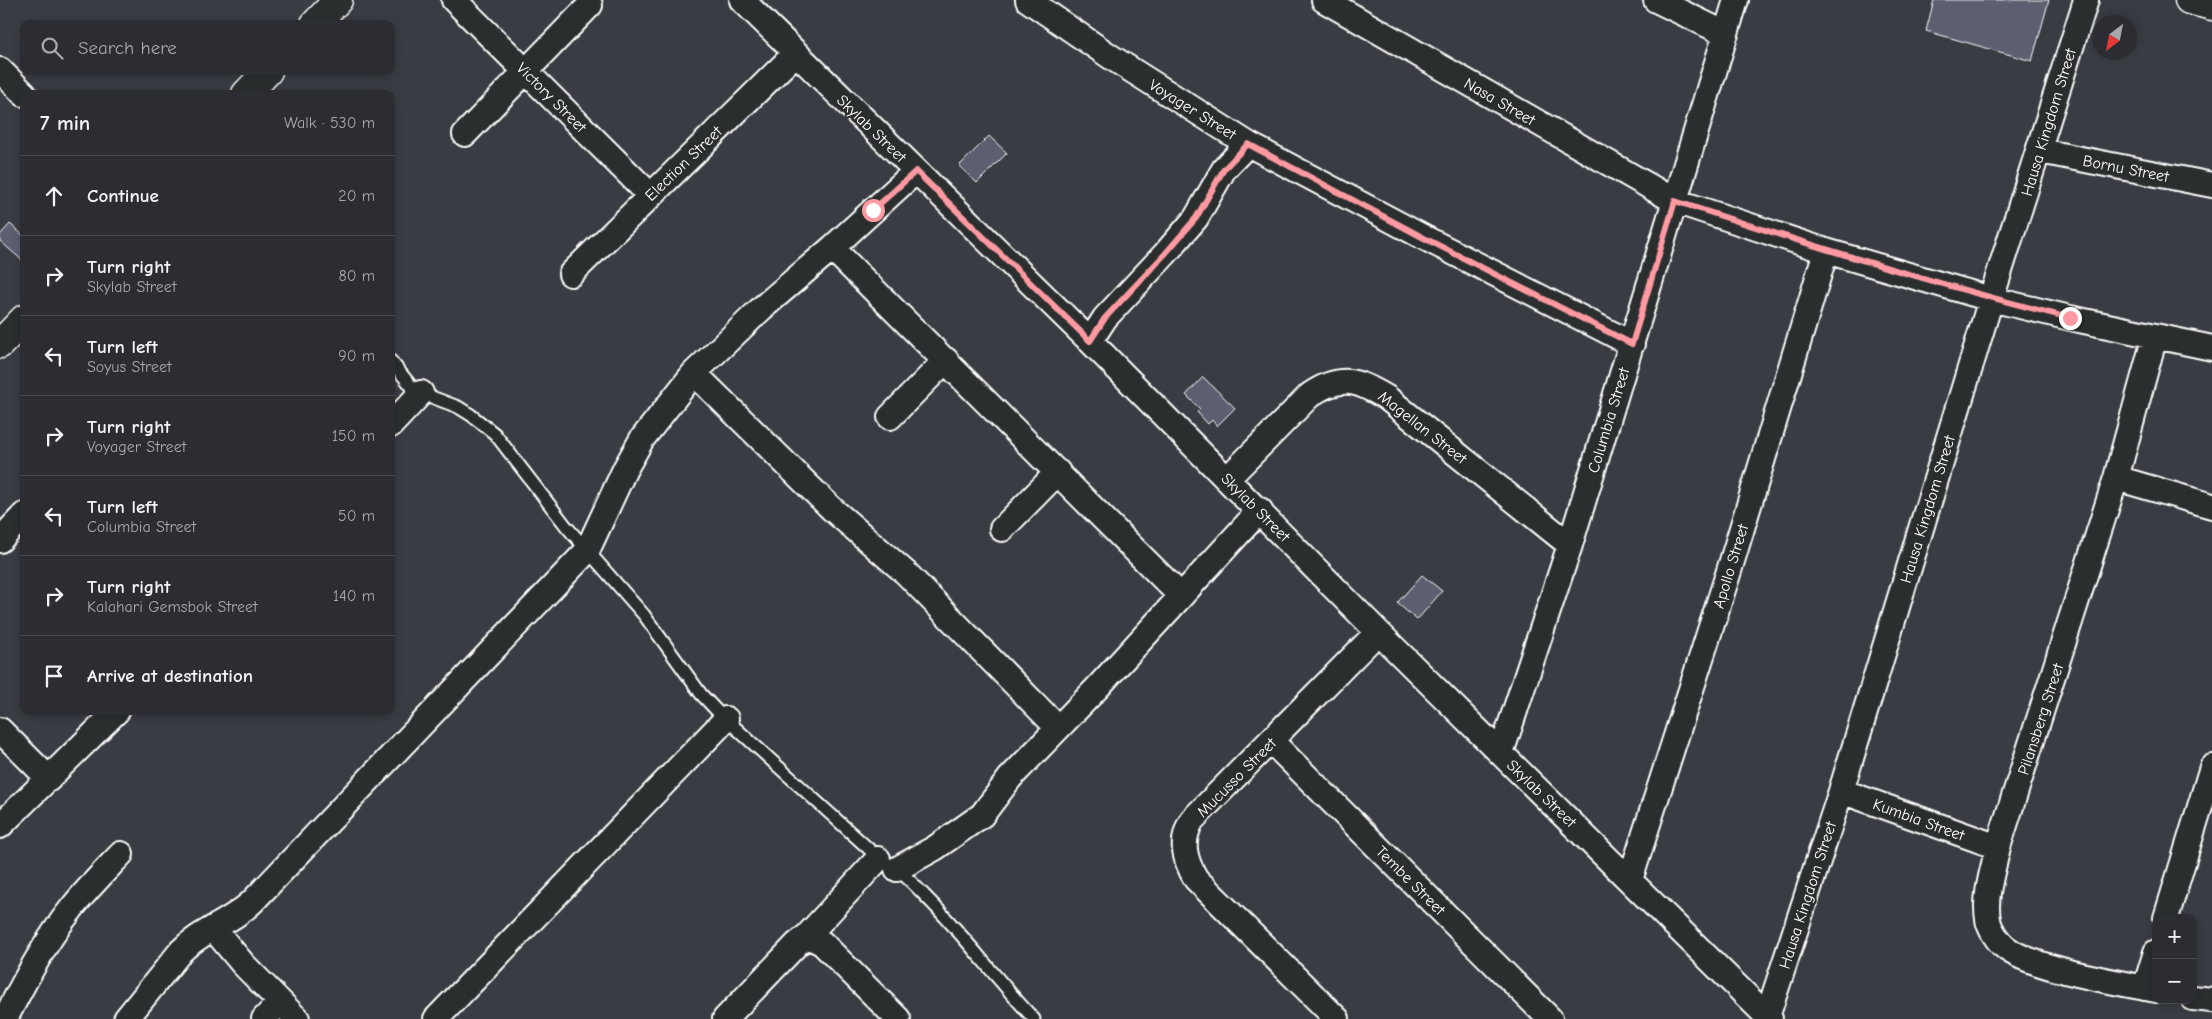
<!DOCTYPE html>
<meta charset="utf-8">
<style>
body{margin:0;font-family:"Comic Neue",sans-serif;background:#37393e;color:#f1f3f6}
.controls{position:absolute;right:15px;bottom:15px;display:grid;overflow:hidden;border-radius:10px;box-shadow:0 2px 8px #0003}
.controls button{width:45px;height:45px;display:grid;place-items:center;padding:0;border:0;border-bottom:1px solid #47494d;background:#2b2d32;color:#f1f3f6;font:25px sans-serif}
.compass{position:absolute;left:2092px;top:15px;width:45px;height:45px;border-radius:50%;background:#2b2d32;box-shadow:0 2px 8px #0003;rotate:212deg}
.stop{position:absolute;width:15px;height:15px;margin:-11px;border:4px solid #ff9aa2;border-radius:50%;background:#fff}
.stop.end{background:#ff9aa2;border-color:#fff;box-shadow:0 1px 5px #0008}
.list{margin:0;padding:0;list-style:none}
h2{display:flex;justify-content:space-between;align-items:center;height:65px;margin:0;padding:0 20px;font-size:21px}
h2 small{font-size:16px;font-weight:400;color:#a6a8ac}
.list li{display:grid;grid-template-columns:32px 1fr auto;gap:15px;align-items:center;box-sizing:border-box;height:80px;padding:0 20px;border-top:1px solid #47494d}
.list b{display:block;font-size:19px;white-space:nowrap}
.list p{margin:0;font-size:16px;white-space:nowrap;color:#a6a8ac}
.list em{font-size:16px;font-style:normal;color:#a6a8ac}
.icon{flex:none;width:28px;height:28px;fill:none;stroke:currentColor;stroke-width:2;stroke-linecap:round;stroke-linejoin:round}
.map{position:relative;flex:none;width:2212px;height:1019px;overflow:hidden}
.search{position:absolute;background:#2b2d32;box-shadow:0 2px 8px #0003;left:20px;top:20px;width:375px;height:55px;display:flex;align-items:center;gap:12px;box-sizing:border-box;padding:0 18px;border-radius:10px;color:#a6a8ac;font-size:19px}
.panel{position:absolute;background:#2b2d32;box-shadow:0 2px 8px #0003;left:20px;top:90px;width:375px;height:625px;border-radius:10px}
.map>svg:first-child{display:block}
.building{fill:#5b5e70;stroke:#fff}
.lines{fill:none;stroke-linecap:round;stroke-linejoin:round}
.service-casing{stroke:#fff;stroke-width:15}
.minor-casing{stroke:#fff;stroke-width:28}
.tertiary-casing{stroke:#fff;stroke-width:31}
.service{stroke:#2a2d2e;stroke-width:11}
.minor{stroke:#2a2d2e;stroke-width:24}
.tertiary{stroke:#2a2d2e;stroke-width:28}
.route{stroke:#ff9aa2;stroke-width:6}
.labels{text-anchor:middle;stroke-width:4;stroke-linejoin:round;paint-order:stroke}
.street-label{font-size:16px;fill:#fff;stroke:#2a2d2e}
</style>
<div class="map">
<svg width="2212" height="1019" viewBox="0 0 2212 1019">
<rect width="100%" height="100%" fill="#393c42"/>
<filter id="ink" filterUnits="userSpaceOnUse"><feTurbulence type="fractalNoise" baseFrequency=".02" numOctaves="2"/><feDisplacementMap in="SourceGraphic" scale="10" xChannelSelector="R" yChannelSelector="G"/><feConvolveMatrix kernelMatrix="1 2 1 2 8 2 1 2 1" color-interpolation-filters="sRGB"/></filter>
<g filter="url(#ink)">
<!-- building -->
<path class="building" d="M1934,0h115l-17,61 -106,-30z
M989,136l18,17 -30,30 -18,-17z
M10,224l14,12v26l-24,-21v-6z
M1203,377l32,31 -18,18 -5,-6 -4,4 -11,-12 3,-3 -14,-14z
M1422,575l20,16 -25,29 -20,-17z"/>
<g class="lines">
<defs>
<path id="service" d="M391,361l21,26 9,6 37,14 13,8 24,19 71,92 78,89 57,79 15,16 165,150
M895,868c14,10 27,25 39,37 35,37 65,77 100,114"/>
<path id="minor" d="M454,0l196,195
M742,0l348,341 288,291 392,387
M1028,0l83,57 137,87 177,94 207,106
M1324,0l351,201 151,50 165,48 79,19 142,30
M1656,0l70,34
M0,70l24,24
M465,134l125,-129
M2040,151l172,34
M832,248l349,348
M571,274l225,-221
M2155,336l-39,142 -118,369c-5,23 -14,49 -10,72 1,9 10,23 18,29 25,20 114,35 150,42
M1090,341l15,-23 60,-64 31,-36 28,-49 24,-25
M694,373l138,136 75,65 151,154
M890,417l56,-57
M391,425l30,-32
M2116,478l96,28
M1227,479l83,-84c30,-21 48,-15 77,3l183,147
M1002,529l56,-57
M0,540l24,-25
M0,730l49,49
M1271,741l279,278
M1501,753l69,-208 166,-545
M1841,791l157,56
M0,826l117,-115
M897,869l38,-21 47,-33 28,-37 87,-90 163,-178
M1630,880l99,-309 97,-320
M2166,918l46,-151
M213,928l30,36 54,55
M807,936l15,7 76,76
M2145,988l11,-36
M2193,998l19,2
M1767,1017l74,-226 150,-492 95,-299
M5,1019c20,-39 40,-77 67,-111 15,-19 32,-36 49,-54
M126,1019l55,-68c21,-21 51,-29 72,-50l334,-350 38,-82 17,-30 52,-66 68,-65 70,-60 84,-77
M264,1019l16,-17
M436,1019l290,-300
M725,1019l72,-75 10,-8 71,-77
M1337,1019l-141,-140c-12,-20 -16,-38 -4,-59l186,-188"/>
<path id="tertiary" d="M2189,0l23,6
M315,24l23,-24
M246,94l22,-23
M0,344l24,-25"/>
</defs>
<!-- service casing -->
<use href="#service" class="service-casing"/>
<!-- minor casing -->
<use href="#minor" class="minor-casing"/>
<!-- tertiary casing -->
<use href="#tertiary" class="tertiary-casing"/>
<!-- service -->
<use href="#service" class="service"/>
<!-- minor -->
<use href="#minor" class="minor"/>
<!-- tertiary -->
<use href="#tertiary" class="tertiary"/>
</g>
</g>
<g class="lines" filter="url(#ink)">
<!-- route -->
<path class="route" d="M873,210l43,-39 174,170 15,-23 60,-64 31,-36 28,-49 24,-25 176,94 208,106 43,-143c131,43 262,84 395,117"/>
</g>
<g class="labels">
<!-- street labels -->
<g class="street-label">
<text transform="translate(552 97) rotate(45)" y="6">Victory Street</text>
<text transform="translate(1500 101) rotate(30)" y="6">Nasa Street</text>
<text transform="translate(1193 109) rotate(32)" y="6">Voyager Street</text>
<text transform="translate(2048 122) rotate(-73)" y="6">Hausa Kingdom Street</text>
<text transform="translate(872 128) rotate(44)" y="6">Skylab Street</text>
<text transform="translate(683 163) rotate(-44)" y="6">Election Street</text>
<text transform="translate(2126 168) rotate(11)" y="6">Bornu Street</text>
<text transform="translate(1608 420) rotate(-73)" y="6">Columbia Street</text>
<text transform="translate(1423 427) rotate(38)" y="6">Magellan Street</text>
<text transform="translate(1256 507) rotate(45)" y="6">Skylab Street</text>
<text transform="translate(1927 509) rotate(-73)" y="6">Hausa Kingdom Street</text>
<text transform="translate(1730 566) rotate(-73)" y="6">Apollo Street</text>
<text transform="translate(2040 719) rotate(-72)" y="6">Pilansberg Street</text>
<text transform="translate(1236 777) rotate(-45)" y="6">Mucusso Street</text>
<text transform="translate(1542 793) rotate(44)" y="6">Skylab Street</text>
<text transform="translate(1919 819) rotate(20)" y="6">Kumbia Street</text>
<text transform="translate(1411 880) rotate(45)" y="6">Tembe Street</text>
<text transform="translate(1807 895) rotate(-72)" y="6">Hausa Kingdom Street</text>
</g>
</g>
</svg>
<div class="controls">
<button>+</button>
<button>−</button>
</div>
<svg class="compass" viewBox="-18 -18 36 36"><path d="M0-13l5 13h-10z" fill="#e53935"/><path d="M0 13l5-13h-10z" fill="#a6a8ac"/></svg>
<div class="stop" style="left:873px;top:210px"></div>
<div class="stop end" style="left:2070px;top:318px"></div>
<div class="search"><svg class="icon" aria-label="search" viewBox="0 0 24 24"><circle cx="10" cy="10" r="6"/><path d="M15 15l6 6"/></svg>Search here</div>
<section class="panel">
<h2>7 min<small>Walk · 530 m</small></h2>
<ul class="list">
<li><svg class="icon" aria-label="ahead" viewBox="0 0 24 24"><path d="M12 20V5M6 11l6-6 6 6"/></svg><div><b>Continue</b></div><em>20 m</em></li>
<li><svg class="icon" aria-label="right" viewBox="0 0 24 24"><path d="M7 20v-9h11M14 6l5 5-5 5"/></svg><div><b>Turn right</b><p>Skylab Street</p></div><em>80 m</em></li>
<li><svg class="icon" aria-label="left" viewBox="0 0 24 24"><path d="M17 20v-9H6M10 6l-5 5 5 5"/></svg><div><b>Turn left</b><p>Soyus Street</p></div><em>90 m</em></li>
<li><svg class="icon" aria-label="right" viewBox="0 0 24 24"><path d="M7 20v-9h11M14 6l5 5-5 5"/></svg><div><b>Turn right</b><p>Voyager Street</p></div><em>150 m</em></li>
<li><svg class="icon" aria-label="left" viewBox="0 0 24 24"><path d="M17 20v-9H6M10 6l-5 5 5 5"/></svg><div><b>Turn left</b><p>Columbia Street</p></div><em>50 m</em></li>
<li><svg class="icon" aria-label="right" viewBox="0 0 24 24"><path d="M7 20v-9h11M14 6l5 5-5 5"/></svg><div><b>Turn right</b><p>Kalahari Gemsbok Street</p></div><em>140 m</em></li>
<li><svg class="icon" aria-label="arrive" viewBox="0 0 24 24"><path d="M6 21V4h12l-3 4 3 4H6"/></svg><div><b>Arrive at destination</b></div></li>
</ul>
</section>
</div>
